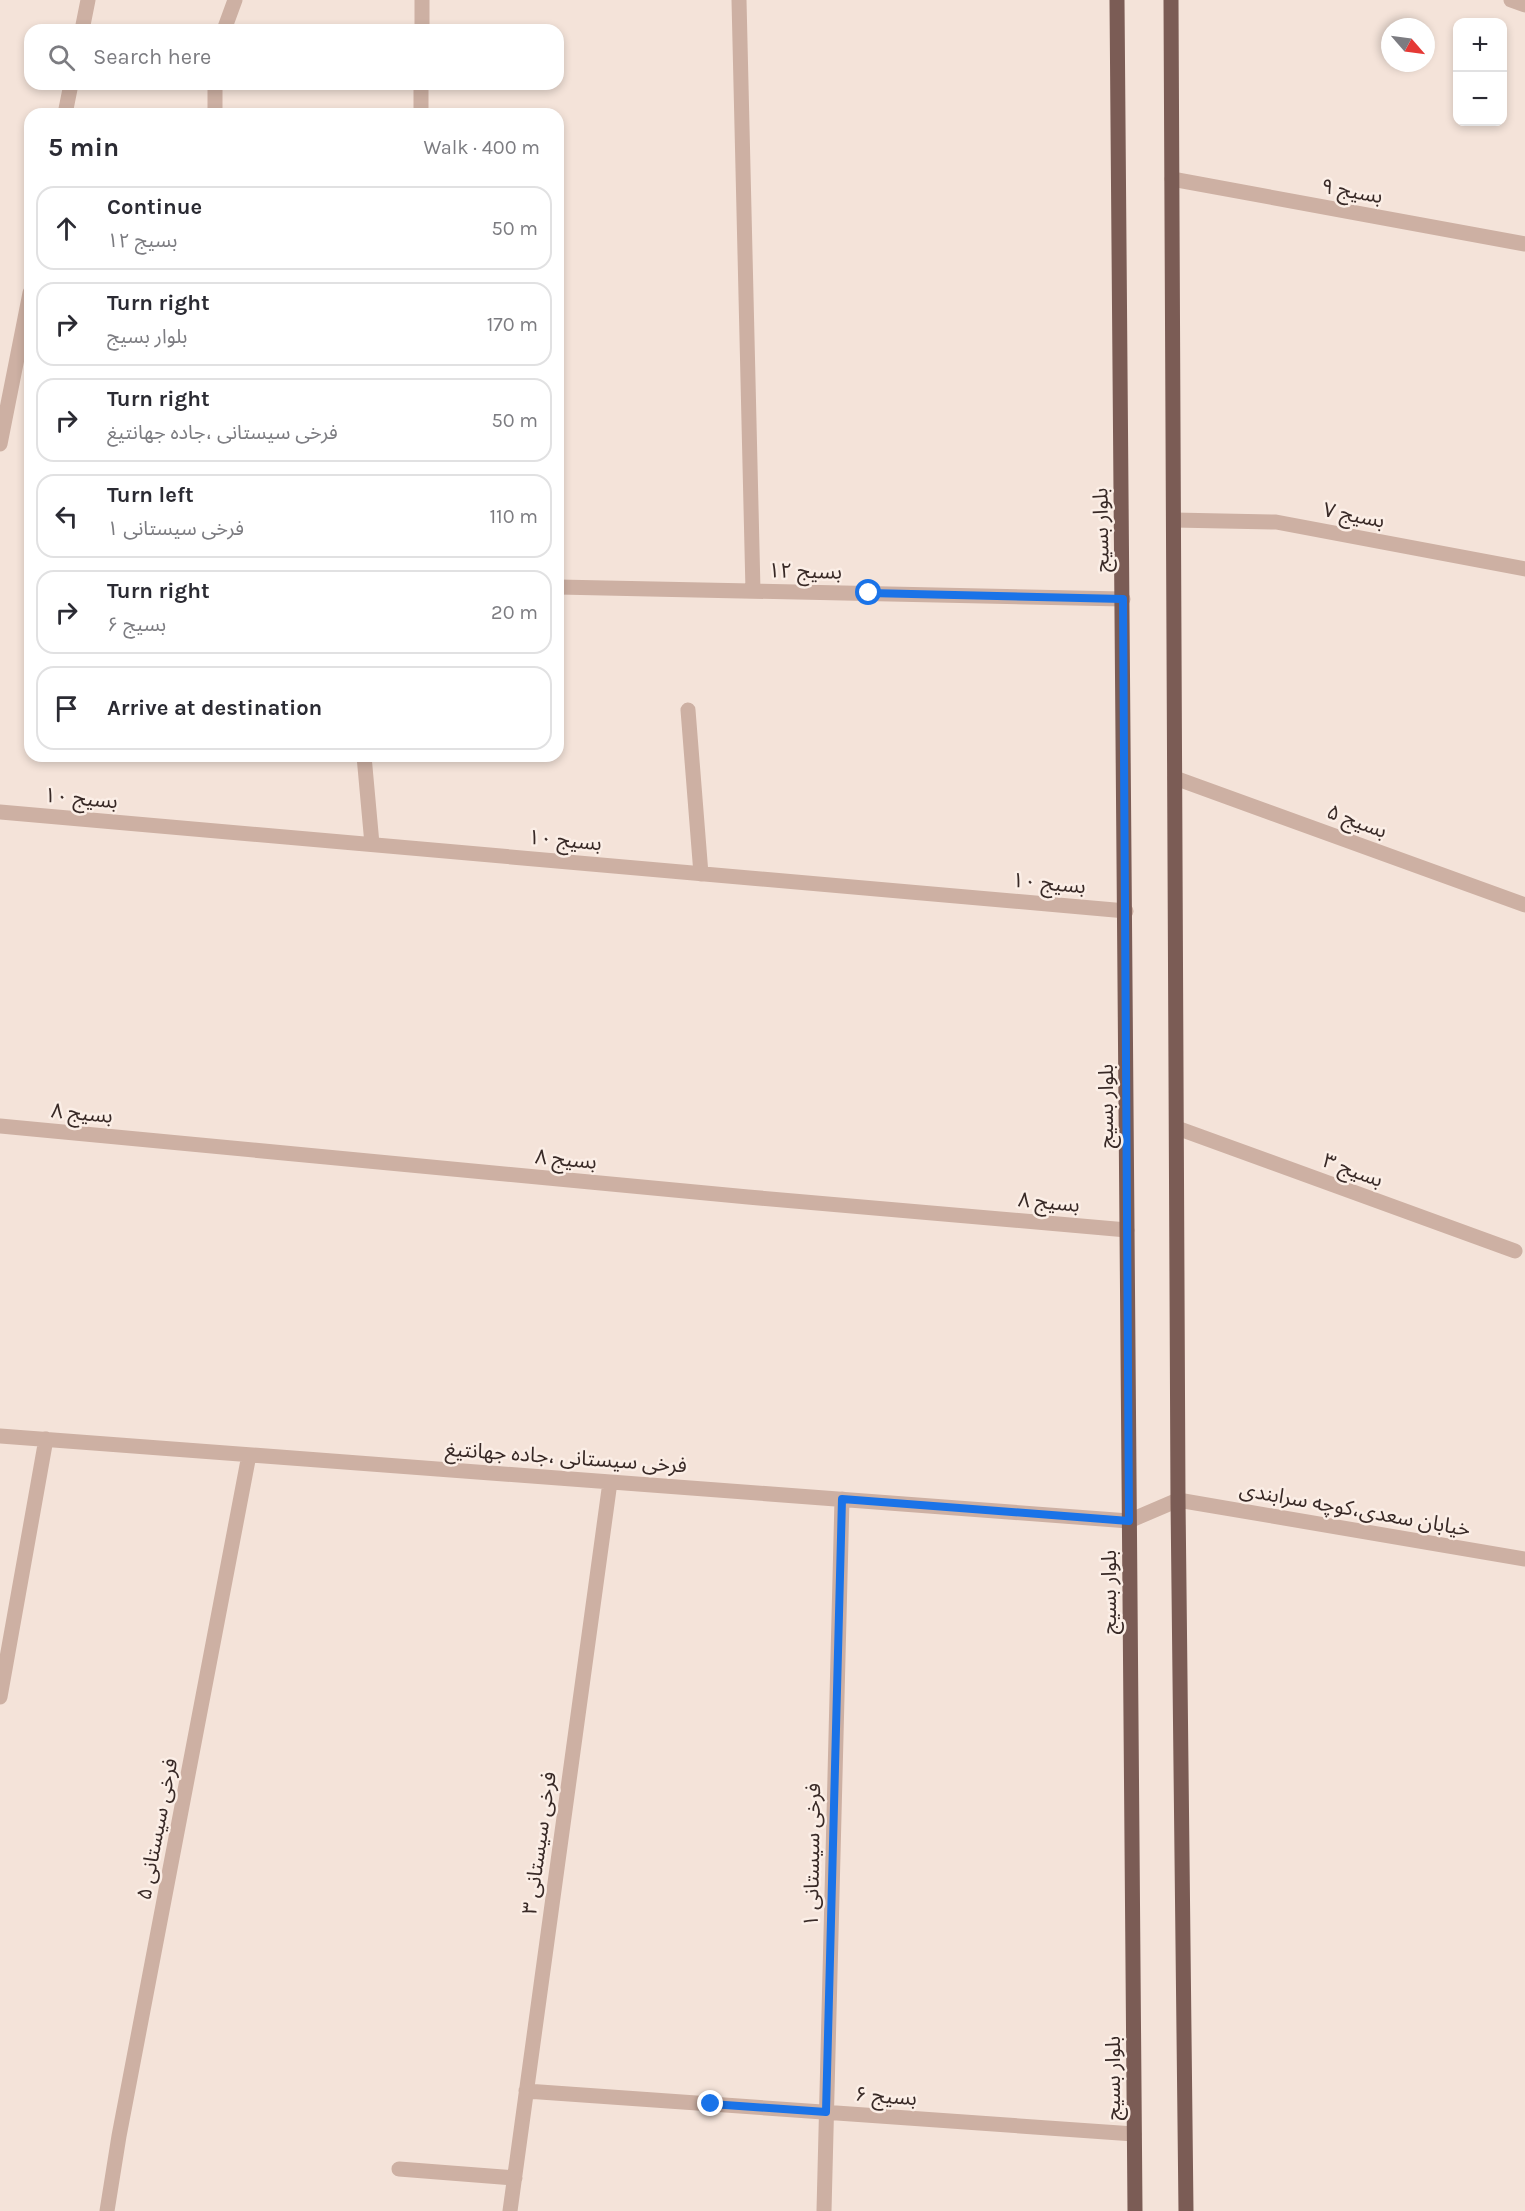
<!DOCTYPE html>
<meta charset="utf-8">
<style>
body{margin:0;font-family:Karla,"Noto Sans Arabic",sans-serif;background:#f2f2f3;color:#2b2b33}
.controls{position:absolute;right:18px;top:18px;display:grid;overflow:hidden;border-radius:12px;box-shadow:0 3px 9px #0003}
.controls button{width:54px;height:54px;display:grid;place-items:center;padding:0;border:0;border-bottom:2px solid #e1e1e2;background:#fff;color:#2b2b33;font:30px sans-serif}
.compass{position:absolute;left:1381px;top:18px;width:54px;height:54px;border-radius:50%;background:#fff;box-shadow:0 3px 9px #0003;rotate:118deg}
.stop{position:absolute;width:18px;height:18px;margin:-14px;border:4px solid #1a73e8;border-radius:50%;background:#fff}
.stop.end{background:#1a73e8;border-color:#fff;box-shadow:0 2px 6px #0008}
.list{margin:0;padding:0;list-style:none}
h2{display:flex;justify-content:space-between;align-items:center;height:78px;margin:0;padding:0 24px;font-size:26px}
h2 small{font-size:20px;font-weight:400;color:#7c7c81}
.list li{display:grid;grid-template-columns:39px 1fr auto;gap:18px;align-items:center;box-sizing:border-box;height:84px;margin:0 12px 12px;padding:0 12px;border:2px solid #e1e1e2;border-radius:18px}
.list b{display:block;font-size:22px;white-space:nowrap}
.list p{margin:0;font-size:20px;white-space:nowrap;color:#7c7c81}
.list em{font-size:20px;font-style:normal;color:#7c7c81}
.icon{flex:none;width:33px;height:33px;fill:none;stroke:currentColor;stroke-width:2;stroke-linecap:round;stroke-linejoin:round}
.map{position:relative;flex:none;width:1525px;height:2211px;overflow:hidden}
.search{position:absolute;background:#fff;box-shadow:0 3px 9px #0003;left:24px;top:24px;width:540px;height:66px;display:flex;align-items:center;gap:15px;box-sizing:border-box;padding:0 21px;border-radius:18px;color:#7c7c81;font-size:22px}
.panel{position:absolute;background:#fff;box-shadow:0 3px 9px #0003;left:24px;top:108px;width:540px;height:654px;border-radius:18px}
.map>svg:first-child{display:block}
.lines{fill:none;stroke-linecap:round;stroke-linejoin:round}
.minor{stroke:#cdb0a3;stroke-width:15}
.major{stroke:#7b5c55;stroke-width:15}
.route{stroke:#1a73e8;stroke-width:8}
.labels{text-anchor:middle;stroke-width:5;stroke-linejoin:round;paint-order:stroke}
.street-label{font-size:21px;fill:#382926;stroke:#fbeee6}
</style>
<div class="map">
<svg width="1525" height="2211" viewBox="0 0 1525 2211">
<rect width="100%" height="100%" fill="#f4e3d9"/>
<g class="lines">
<!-- minor -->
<path class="minor" d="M739,0l14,591
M1511,0l14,5
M82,30l6,-30
M224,30l11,-30
M422,30v-30
M215,84v30
M65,114l6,-30
M421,114v-30
M1172,179l353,65
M0,444l30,-151
M1174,520l102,2 249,47
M558,587l565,12
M688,710l13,164
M364,756l8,88
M1175,778l350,127
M0,812l1126,99
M0,1126l748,71 379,33
M1177,1128l338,123
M0,1436l1129,85 49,-21 347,59
M0,1697l46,-258
M526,2091l608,43
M399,2169l116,9
M107,2211l12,-75 130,-681
M510,2211l100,-729
M824,2211l18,-712"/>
<!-- major -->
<path class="major" d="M1117,0l18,2211
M1171,0l7,1500 8,711"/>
</g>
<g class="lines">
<!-- route -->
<path class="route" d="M711,2104l115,8 16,-613 287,22 -6,-922 -254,-6"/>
</g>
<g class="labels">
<!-- street labels -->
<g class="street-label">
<text transform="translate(1352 191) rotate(10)" y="7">بسیج ۹</text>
<text transform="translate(1354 515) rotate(11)" y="7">بسیج ۷</text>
<text transform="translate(1101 530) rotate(-91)" y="7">بلوار بسیج</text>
<text transform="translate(805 571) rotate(1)" y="7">بسیج ۱۲</text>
<text transform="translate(81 798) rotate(5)" y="7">بسیج ۱۰</text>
<text transform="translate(1357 821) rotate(20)" y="7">بسیج ۵</text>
<text transform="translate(565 840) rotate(5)" y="7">بسیج ۱۰</text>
<text transform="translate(1049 883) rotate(5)" y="7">بسیج ۱۰</text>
<text transform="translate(1106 1106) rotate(-90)" y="7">بلوار بسیج</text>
<text transform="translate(82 1113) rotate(5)" y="7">بسیج ۸</text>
<text transform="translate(566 1159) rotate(5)" y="7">بسیج ۸</text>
<text transform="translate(1353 1170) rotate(20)" y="7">بسیج ۳</text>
<text transform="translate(1049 1202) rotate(5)" y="7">بسیج ۸</text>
<text transform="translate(566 1457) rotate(4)" y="7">فرخی سیستانی ،جاده جهانتیغ</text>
<text transform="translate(1355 1509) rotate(10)" y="7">خیابان سعدی،کوچه سرابندی</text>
<text transform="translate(1109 1592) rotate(-90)" y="7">بلوار بسیج</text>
<text transform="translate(157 1829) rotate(-79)" y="7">فرخی سیستانی ۵</text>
<text transform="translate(539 1843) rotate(-82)" y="7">فرخی سیستانی ۳</text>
<text transform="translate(812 1855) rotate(-89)" y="7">فرخی سیستانی ۱</text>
<text transform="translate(1113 2078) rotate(-90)" y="7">بلوار بسیج</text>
<text transform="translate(886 2096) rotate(4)" y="7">بسیج ۶</text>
</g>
</g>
</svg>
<div class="controls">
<button>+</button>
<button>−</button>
</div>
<svg class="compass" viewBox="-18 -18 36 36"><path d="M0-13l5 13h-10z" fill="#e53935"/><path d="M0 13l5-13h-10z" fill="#7c7c81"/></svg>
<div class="stop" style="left:869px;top:593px"></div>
<div class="stop end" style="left:711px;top:2104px"></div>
<div class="search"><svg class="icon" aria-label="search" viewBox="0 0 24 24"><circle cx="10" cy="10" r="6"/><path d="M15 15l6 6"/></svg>Search here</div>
<section class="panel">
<h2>5 min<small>Walk · 400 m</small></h2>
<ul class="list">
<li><svg class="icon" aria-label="ahead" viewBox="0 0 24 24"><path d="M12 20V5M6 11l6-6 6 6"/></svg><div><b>Continue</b><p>بسیج ۱۲</p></div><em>50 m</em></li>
<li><svg class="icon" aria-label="right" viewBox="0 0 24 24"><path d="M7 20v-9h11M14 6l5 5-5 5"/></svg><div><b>Turn right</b><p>بلوار بسیج</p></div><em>170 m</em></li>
<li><svg class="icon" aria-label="right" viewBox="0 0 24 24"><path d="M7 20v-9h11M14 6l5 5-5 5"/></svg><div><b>Turn right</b><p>فرخی سیستانی ،جاده جهانتیغ</p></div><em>50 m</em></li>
<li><svg class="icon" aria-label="left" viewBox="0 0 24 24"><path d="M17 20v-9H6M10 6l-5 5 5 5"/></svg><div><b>Turn left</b><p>فرخی سیستانی ۱</p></div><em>110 m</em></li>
<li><svg class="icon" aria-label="right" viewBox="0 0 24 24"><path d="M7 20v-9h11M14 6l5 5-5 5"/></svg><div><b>Turn right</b><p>بسیج ۶</p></div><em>20 m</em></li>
<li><svg class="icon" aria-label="arrive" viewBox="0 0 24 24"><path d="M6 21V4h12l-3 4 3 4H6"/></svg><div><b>Arrive at destination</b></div></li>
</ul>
</section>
</div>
